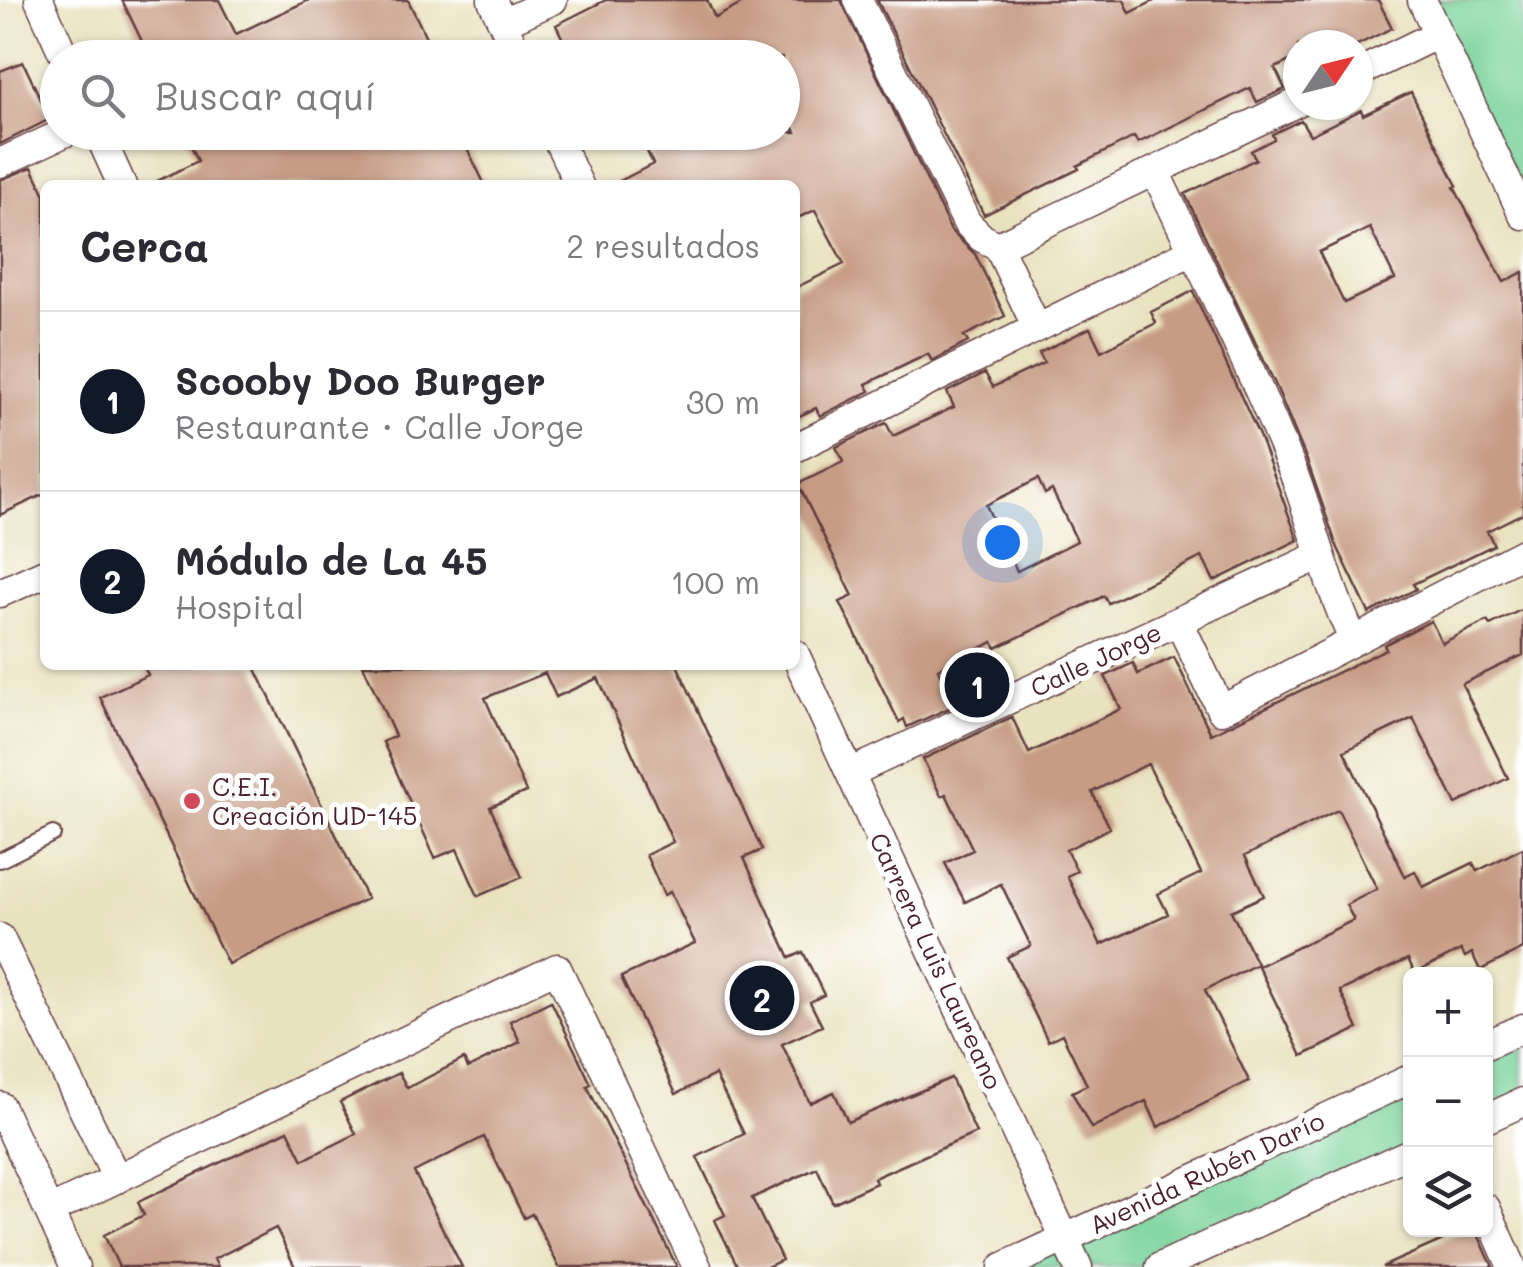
<!DOCTYPE html>
<html lang="es">
<meta charset="utf-8">
<style>
body{margin:0;font-family:Mali,sans-serif;background:#f7f7f7;color:#2b2b33}
.controls{position:absolute;right:30px;bottom:30px;display:grid;overflow:hidden;border-radius:15px;box-shadow:0 2px 8px #0004}
.controls button{width:90px;height:90px;display:grid;place-items:center;padding:0;border:0;border-bottom:2px solid #e1e1e2;background:#fff;color:#2b2b33;font:50px sans-serif}
.compass{position:absolute;left:1283px;top:30px;width:90px;height:90px;border-radius:50%;background:#fff;box-shadow:0 2px 8px #0004;rotate:55deg}
.you{position:absolute;left:1002px;top:542px;width:35px;height:35px;margin:-25px;border:8px solid #fff;border-radius:50%;background:#1a73e8;box-shadow:0 0 0 15px #1a73e833}
.badge{display:grid;place-items:center;width:65px;height:65px;border-radius:50%;background:#111827;color:#fff;font-size:32px;font-weight:700}
.pin{position:absolute;translate:-50% -50%;border:5px solid #fff;box-shadow:0 2px 10px #0006}
.list{margin:0;padding:0;list-style:none}
h2{display:flex;justify-content:space-between;align-items:center;height:130px;margin:0;padding:0 40px;font-size:42px}
h2 small{font-size:32px;font-weight:400;color:#7c7c81}
.list li{display:grid;grid-template-columns:65px 1fr auto;gap:30px;align-items:center;box-sizing:border-box;height:180px;padding:0 40px;border-top:2px solid #e1e1e2}
.list b{display:block;font-size:38px;white-space:nowrap}
.list p{margin:0;font-size:32px;white-space:nowrap;color:#7c7c81}
.list em{font-size:32px;font-style:normal;color:#7c7c81}
.icon{flex:none;width:55px;height:55px;fill:none;stroke:currentColor;stroke-width:2;stroke-linecap:round;stroke-linejoin:round}
.map{position:relative;flex:none;width:1523px;height:1267px;overflow:hidden}
.search{position:absolute;background:#fff;box-shadow:0 2px 8px #0004;left:40px;top:40px;width:760px;height:110px;display:flex;align-items:center;gap:25px;box-sizing:border-box;padding:0 35px;border-radius:55px;color:#7c7c81;font-size:38px}
.panel{position:absolute;background:#fff;box-shadow:0 2px 8px #0004;left:40px;top:180px;width:760px;height:490px;border-radius:15px}
.map>svg:first-child{display:block}
.green{fill:#77d299;stroke:#607862;stroke-width:2.5}
.building{fill:#c79c85;fill-rule:evenodd}
.lines{fill:none;stroke-linecap:round;stroke-linejoin:round}
.lane-casing{stroke:#623c41;stroke-width:18}
.street-casing{stroke:#623c41;stroke-width:31}
.lane{stroke:#fff;stroke-width:14}
.street{stroke:#fff;stroke-width:28}
.poi-dot{fill:#d1495b;stroke:#fff;stroke-width:4}
.labels{text-anchor:middle;stroke-width:10;stroke-linejoin:round;paint-order:stroke}
.street-label{font-size:25px;fill:#4a1f2b;stroke:#fff}
.poi-label{font-size:25px;fill:#4a1f2b;stroke:#fff;text-anchor:start}
</style>
<div class="map">
<svg width="1523" height="1267" viewBox="0 0 1523 1267">
<rect width="100%" height="100%" fill="#fff"/>
<filter id="ink" filterUnits="userSpaceOnUse"><feTurbulence type="fractalNoise" baseFrequency=".01" numOctaves="2"/><feDisplacementMap in="SourceGraphic" scale="20" xChannelSelector="R" yChannelSelector="G"/><feConvolveMatrix kernelMatrix="1 2 1 2 8 2 1 2 1" color-interpolation-filters="sRGB"/></filter>
<filter id="wash" filterUnits="userSpaceOnUse"><feTurbulence type="fractalNoise" baseFrequency=".0048" numOctaves="4" result="noise"/><feDisplacementMap in="SourceGraphic" scale="40" xChannelSelector="R" yChannelSelector="G"/><feGaussianBlur stdDeviation="2.25" result="paint"/><feColorMatrix in="noise" values="0 0 0 0 0 0 0 0 0 0 0 0 0 0 0 0 0 1.4 0 .05"/><feComposite in="paint" operator="in"/></filter>
<g filter="url(#wash)">
<rect width="100%" height="100%" fill="#e9e2bf"/>
<!-- green -->
<path class="green" d="M1422,0h101v215z
M1523,1028v74l-37,17v-74z
M1410,1079v74l-250,114h-157z"/>
<g id="blocks">
<!-- building -->
<path class="building" d="M122,0h97l17,34 73,-34h99l28,58h-286z
M606,0h101l8,18 34,-18h92l110,231 24,23 30,62 -41,20 4,6 -36,19 -4,-7 -62,30 4,7 -50,25 -4,-8 -21,10v-130l49,-24 -29,-54 -20,9v-34h-183l41,-21 -15,-32h158l-14,-27v-47h-210l-16,-33z
M877,0h247l6,13 26,-13h222l14,28 -35,17h-59v12l-23,11 10,21 -28,13 -7,-14 -112,55 -4,-6 -57,29 2,3 -95,46z
M23,62l27,57 -50,25v-73z
M1411,92l46,94 -3,1 50,95 19,-10v241l-36,18 7,14 -81,39 3,5 -47,24 -33,-69 -28,-81 -32,-77 -91,-192 71,-35 -5,-8 23,-12 -2,-5 29,-14 9,15 51,-25 2,5zM1370,228l25,51 -51,24 -25,-51z
M185,132h274l26,53h-336l49,-24z
M32,167l13,28v299l-45,21v-335z
M1193,291l67,147 38,102 -84,41 -12,-24 -94,46 -4,-7 -108,52 -3,-6 -55,27 18,36 -49,22 -3,-8 -5,3 -59,-120 13,-6 -55,-112 45,-22 -7,-15 50,-24 7,13 61,-29 -7,-15 38,-19 8,14 51,-24 -5,-10 51,-25 11,23 55,-28 -5,-11zM1038,479l7,15 7,-4 25,51 -60,30 -31,-66z
M1523,609v46l-61,29 46,94 -52,26 -43,-86 -69,33 61,125 10,-5 8,16 50,-24 4,8 46,-23v101l-43,21 -8,-17 -7,4 -4,-7 -46,23 -7,-14 -68,32 18,38 -56,27 -44,-90 96,-46 -8,-15 31,-16 -39,-79 -93,46 19,40 -33,15 26,53 -52,26 44,91 -91,46 -12,-26 -55,27 -19,-36 15,-7 -25,-51 -14,7 -41,-84 24,-11 -30,-62 -36,18 -20,-39 28,-13 -27,-56 -5,2 -18,-37 89,-42 17,36 92,-44 -16,-33 28,-13 5,11 36,-17 37,77 175,-85 -2,-4 47,-24 11,22 45,-22 3,4zM1148,764l53,109 -43,21 10,20 -67,31 -34,-69 10,-5 -11,-21 44,-22 -18,-36z
M143,665h111l113,234 -139,65 -128,-267 48,-22z
M363,665h314l85,185 -18,8 46,100 13,-6 21,43 -14,7 12,24 -40,18 28,59 24,-11 14,30 103,-44 25,55 -102,45 2,5 -43,20 -16,-35 -65,30 30,62 -15,7h-29l-23,-47 10,-5 -28,-58 47,-23 -29,-59 -39,19 -55,-117 74,-34 -25,-51 -6,3 -18,-40 27,-13 -75,-164 -42,19 -11,-24 -60,25 41,94 -36,15 32,70 -44,19 -21,-47 -22,9 -52,-116 12,-6z
M551,1001l40,83 -4,2 90,181h-118l-27,-53 -8,4 -40,-81 -70,35 48,95h-167l-19,-39 -62,31 4,8h-99l-15,-32 40,-20 -6,-13 150,-72 15,30 53,-26 -16,-32 59,-29 8,15 57,-29 4,9 52,-26 -10,-21z
M1465,1230h11l17,37h-111z"/>
</g>
</g>
<g filter="url(#ink)">
<use href="#blocks" fill-opacity="0" stroke="#623c41" stroke-width="2.5"/>
<g class="lines">
<defs>
<path id="lane" d="M0,860l53,-26"/>
<path id="street" d="M39,0l26,58
M492,0l27,58
M858,0l109,223 15,15 16,8
M1422,0l101,215
M503,23l50,-23
M1358,73l80,-39
M98,132l24,53
M554,132l25,53
M0,163l66,-31
M1155,171c46,99 97,196 137,298 22,57 35,116 62,172
M998,246l300,-144
M998,246l39,82
M795,448l397,-197
M0,593l45,-20
M1179,622l42,88 302,-157
M795,654l283,613
M850,773l471,-218
M0,938l117,241
M1486,1045l37,-17
M0,1106l75,161
M1486,1119l37,-17
M1486,1208l26,59
M49,1211l508,-243 140,299
M1003,1267l407,-188
M1160,1267l250,-114"/>
</defs>
<!-- lane casing -->
<use href="#lane" class="lane-casing"/>
<!-- street casing -->
<use href="#street" class="street-casing"/>
<!-- lane -->
<use href="#lane" class="lane"/>
<!-- street -->
<use href="#street" class="street"/>
</g>
</g>
<!-- markers -->
<circle class="poi-dot" cx="192" cy="801" r="10"/>
<g class="labels">
<!-- street labels -->
<g class="street-label">
<text transform="translate(1096 660) rotate(-25)" y="9">Calle Jorge</text>
<text transform="translate(936 961) rotate(65)" y="9">Carrera Luis Laureano</text>
<text transform="translate(1207 1173) rotate(-25)" y="9">Avenida Rubén Darío</text>
</g>
<!-- poi labels -->
<g class="poi-label">
<text x="212" y="796">C.E.I.<tspan x="212" dy="29">Creación UD-145</tspan></text>
</g>
</g>
</svg>
<div class="controls">
<button>+</button>
<button>−</button>
<button><svg class="icon" aria-label="layers" viewBox="0 0 24 24"><path d="M12 4l9 5-9 5-9-5zM3 14l9 5 9-5"/></svg></button>
</div>
<svg class="compass" viewBox="-18 -18 36 36"><path d="M0-13l5 13h-10z" fill="#e53935"/><path d="M0 13l5-13h-10z" fill="#7c7c81"/></svg>
<div class="you"></div>
<div class="pin badge" style="left:977px;top:685px">1</div>
<div class="pin badge" style="left:762px;top:998px">2</div>
<div class="search"><svg class="icon" aria-label="search" viewBox="0 0 24 24"><circle cx="10" cy="10" r="6"/><path d="M15 15l6 6"/></svg>Buscar aquí</div>
<section class="panel">
<h2>Cerca<small>2 resultados</small></h2>
<ul class="list">
<li><span class="badge">1</span><div><b>Scooby Doo Burger</b><p>Restaurante · Calle Jorge</p></div><em>30 m</em></li>
<li><span class="badge">2</span><div><b>Módulo de La 45</b><p>Hospital</p></div><em>100 m</em></li>
</ul>
</section>
</div>
